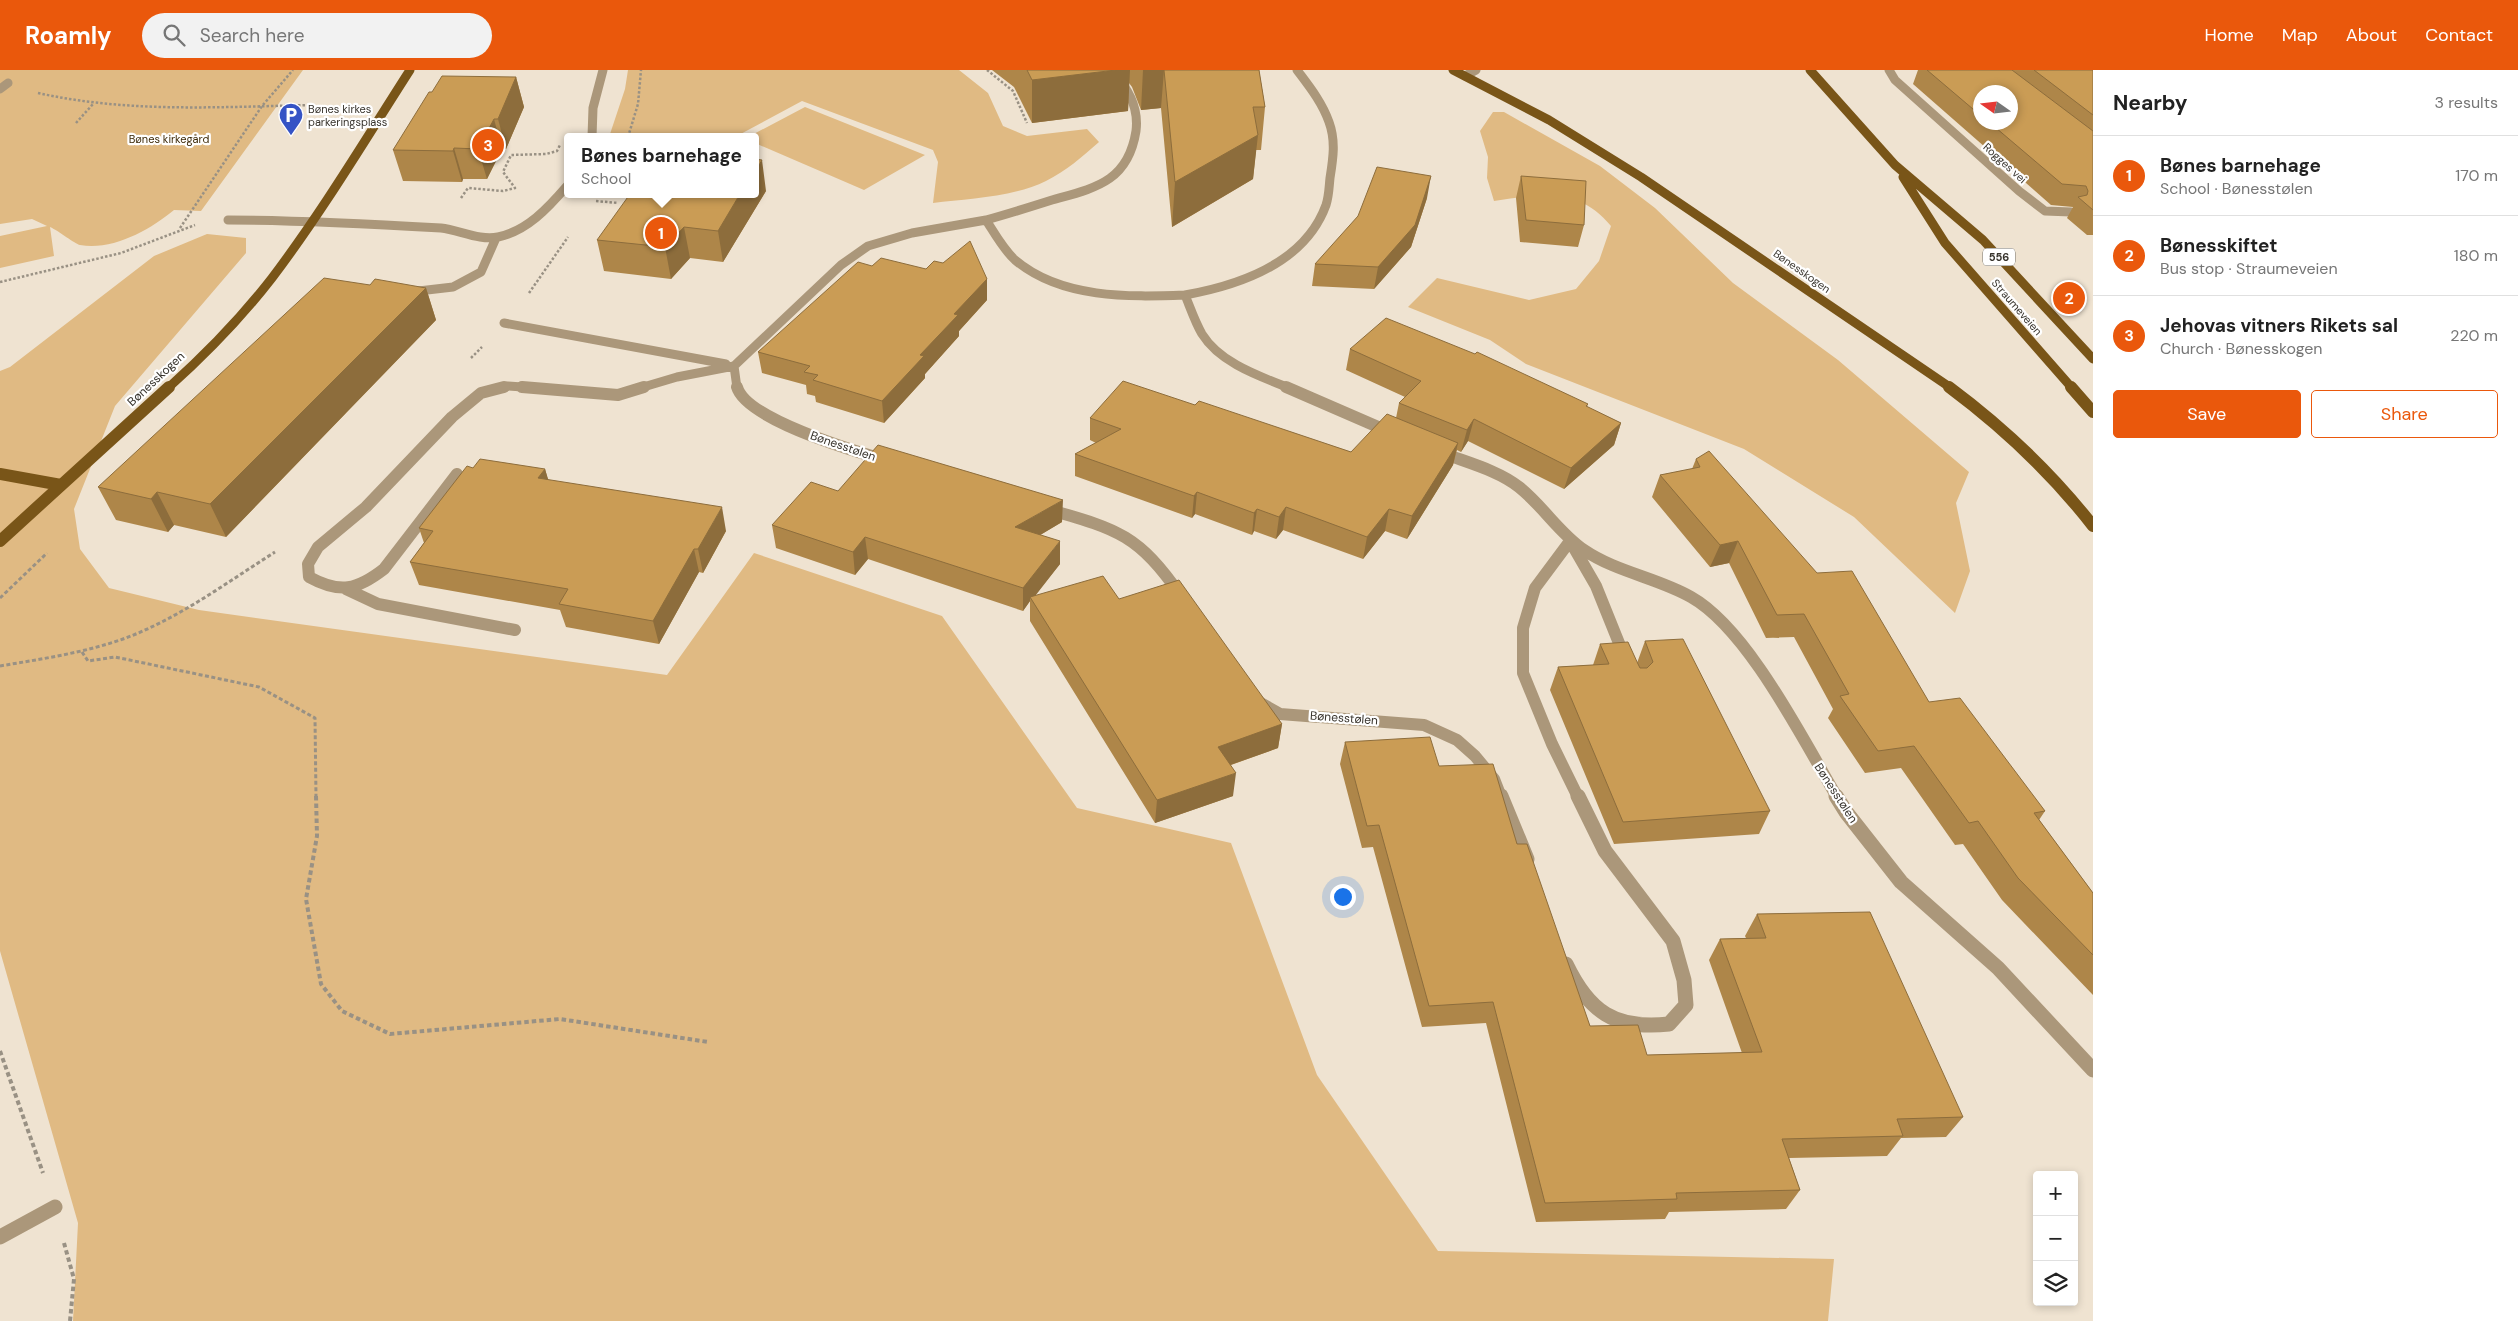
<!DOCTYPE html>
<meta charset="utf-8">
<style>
body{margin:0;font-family:"DM Sans",sans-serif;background:#f2f2f2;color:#222}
.controls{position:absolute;right:15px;bottom:15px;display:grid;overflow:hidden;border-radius:5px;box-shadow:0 2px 8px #0003}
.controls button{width:45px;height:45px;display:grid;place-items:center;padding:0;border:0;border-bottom:1px solid #e0e0e0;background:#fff;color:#222;font:25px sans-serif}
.compass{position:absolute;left:1973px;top:15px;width:45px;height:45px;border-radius:50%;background:#fff;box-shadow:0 2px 8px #0003;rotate:284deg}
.you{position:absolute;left:1342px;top:826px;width:18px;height:18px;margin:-12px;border:4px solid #fff;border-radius:50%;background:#1a73e8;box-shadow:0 0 0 8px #1a73e833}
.badge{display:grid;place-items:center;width:32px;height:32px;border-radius:50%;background:#ea580c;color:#fff;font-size:16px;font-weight:700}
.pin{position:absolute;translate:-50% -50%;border:2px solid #fff;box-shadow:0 1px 5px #0006}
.popup{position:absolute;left:564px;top:63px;width:195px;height:65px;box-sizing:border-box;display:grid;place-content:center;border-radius:5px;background:#fff;filter:drop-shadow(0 1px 4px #0005);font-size:16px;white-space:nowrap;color:#767676}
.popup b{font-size:19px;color:#222}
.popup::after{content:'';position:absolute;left:50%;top:100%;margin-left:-10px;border:10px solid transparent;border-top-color:#fff}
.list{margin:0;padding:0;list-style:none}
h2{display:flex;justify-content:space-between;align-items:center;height:65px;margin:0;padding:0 20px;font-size:21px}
h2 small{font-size:16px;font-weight:400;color:#767676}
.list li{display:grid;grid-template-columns:32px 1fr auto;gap:15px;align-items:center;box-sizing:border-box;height:80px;padding:0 20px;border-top:1px solid #e0e0e0}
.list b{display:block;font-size:19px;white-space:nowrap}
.list p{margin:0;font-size:16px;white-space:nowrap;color:#767676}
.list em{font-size:16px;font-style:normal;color:#767676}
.actions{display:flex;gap:10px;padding:15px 20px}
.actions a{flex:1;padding:11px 0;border:1px solid #ea580c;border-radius:5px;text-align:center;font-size:18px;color:#ea580c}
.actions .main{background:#ea580c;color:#fff}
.icon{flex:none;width:28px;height:28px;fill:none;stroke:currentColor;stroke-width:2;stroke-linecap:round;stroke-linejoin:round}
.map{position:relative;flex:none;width:2093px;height:1251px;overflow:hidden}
header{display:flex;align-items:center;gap:30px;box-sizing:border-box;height:70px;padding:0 25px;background:#ea580c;color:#fff}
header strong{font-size:24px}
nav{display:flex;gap:28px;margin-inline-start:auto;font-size:18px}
.search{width:350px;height:45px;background:#f2f2f2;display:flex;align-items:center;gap:12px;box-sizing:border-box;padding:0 18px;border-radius:28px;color:#767676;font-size:19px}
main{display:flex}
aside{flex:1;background:#fff}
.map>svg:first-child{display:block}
.green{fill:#e0ba83}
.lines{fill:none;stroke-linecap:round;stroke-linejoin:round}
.path-far2{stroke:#999184;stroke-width:2.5;stroke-dasharray:2.5 2;stroke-linecap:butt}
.path-far1{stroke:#999184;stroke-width:3;stroke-dasharray:4 2.5;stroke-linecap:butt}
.path{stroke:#999184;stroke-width:4;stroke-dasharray:4.5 3;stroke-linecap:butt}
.minor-far2{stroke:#ab977a;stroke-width:9}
.minor-far1{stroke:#ab977a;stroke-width:12}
.minor{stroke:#ab977a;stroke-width:15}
.major-far1{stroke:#795518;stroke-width:9}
.major{stroke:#795518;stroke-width:12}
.wall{fill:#ae8649;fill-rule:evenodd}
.shaded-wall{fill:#8d6d3c}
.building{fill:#ca9c55;stroke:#8d6d3c}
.labels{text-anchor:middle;stroke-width:4.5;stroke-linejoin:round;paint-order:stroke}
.far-poi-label{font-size:11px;fill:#37332c;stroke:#fff;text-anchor:start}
.far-park-label{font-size:11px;fill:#3d2a09;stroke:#fff}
.far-street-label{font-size:11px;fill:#37332c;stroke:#fff}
.shield{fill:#fff;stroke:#73706b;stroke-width:1}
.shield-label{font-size:11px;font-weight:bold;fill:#37332c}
.street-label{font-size:12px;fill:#37332c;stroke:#fff}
</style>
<header>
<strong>Roamly</strong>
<div class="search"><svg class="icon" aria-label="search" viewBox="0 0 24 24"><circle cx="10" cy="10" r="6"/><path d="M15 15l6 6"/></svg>Search here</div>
<nav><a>Home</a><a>Map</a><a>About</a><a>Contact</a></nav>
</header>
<main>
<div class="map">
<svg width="2093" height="1251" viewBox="0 0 2093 1251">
<rect width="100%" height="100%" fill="#efe3d1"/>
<!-- green -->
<path class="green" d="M0,0h303l-102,141 -27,-1c-24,20 -62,41 -94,35 -5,-1 -21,-14 -30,-18l4,29 -54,12v-32l47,-10 -15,-7 -32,5z
M628,0h331l29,23 15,33 24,10 60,-7 12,13c-17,15 -33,29 -53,39 -32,16 -78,18 -113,22l5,-41 -5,-12 -131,-49 -67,36h-126l16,-48z
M805,37l120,48 -61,35 -109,-47v-6h-7z
M1493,42h11l96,54 55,42 78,75 105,77 131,112 -13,31 14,68 -15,42 -101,-96 -110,-68 -218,-85 -36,-24 -82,-33 29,-29 92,22 47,-11 23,-28 12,-35c-33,-40 -71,-32 -117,-25l-7,-23 1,-21 -8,-26z
M207,164l39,4v15l-131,153 -41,103 6,40 29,39 90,22 468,65 87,-122 188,63 135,192 154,35 86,232 121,176 396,8 -6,62h-1755l5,-98 -78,-272v-580l10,-4 144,-111z"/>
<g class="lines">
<!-- path-far2 -->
<path class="path-far2" d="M987,0l26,21 14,32
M38,23c90,20 181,14 273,12
M76,53l17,-19
M628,67l10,-33 3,-34
M461,128l7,-10 35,3 12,-3 -12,-16 8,-17 35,-1 11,-3 3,-6
M596,131l22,2
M180,158l82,-122 31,-36
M0,212l121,-29 74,-28
M529,223l39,-56
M471,288l11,-11"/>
<!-- path-far1 -->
<path class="path-far1" d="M0,528l47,-45
M82,582l6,9 27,-4 144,30 56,31 1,79
M0,596c41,-7 83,-13 123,-27 55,-20 103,-56 152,-87"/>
<!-- path -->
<path class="path" d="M316,726l1,40 -11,63 15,85 21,27 48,23 170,-15 148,23
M0,981l43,122
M64,1173l10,36 -4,42"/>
<!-- minor-far2 -->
<path class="minor-far2" d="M1889,0l6,10 124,111 26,20 26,1
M1465,6l11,-6
M0,19l8,-6
M592,67l1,-29 10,-38
M228,150c71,0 142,4 213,8 18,2 39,13 57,9 29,-6 50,-29 69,-51
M986,150c22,-6 44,-13 66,-20 43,-12 76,-18 84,-69 3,-24 -9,-45 -26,-61
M410,222l43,-5 28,-15 15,-34
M504,253l222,41
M734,296l3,22
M734,296l107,-101 27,-19 44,-13 74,-13c9,14 17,29 29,40 46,39 114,37 170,35
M499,318l9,-2 29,2
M640,318l37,-11 57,-11
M1289,318c-30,-12 -69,-25 -87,-54 -7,-12 -12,-27 -17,-39 56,-10 120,-32 141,-90 3,-9 3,-18 4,-27 3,-19 6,-37 -1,-56 -7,-20 -20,-36 -32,-52"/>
<!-- minor-far1 -->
<path class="minor-far1" d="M522,317l96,8 26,-8
M737,317c9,32 117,64 148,73
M1286,317l106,46
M1440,382c25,10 58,18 79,35 24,19 40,46 65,63 32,22 74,28 107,47 57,32 112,143 146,200
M457,404l-73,95c-27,21 -44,25 -75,8l-1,-13 10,-17 48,-40 86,-90 29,-24 23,-6
M1047,439c70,20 91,25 134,87
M346,519l32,15 137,26
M1257,631l23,13 144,11 33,15 18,16 19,23 7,18
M1578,727l-26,-53 -29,-71v-45l12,-40 35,-47 26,45 29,72"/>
<!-- minor -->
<path class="minor" d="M1501,726l26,63
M1836,726l10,16 55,70 97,86 95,102
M1566,894c23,48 49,66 103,60l17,-19 -2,-25 -11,-39 -68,-90 -27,-55
M0,1167l55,-30"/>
<!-- major-far1 -->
<path class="major-far1" d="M1453,0l96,50 92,57 310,211
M1810,0l85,95 88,75 110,119
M1903,107l42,66 127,145
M168,318c37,-33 73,-70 104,-110 50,-66 93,-138 138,-208"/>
<!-- major -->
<path class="major" d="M1949,317c55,41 102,85 144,139
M2071,317l22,25
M0,404l61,11
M0,471l169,-154"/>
</g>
<!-- wall -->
<path class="wall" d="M992,0h267l6,37 -4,43h-5l-3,29 -81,48 -11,-119 -20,2 -9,-23 -3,-4 -1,28 -96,12 -18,-36z
M1918,0h175v165h-6l-20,-17 6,-11 -22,-2 -138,-121zM1980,22l30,30h-30z
M516,7l8,30 -18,42h-4l-15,30h-24l-1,3 -59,-1 -10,-31 39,-58z
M1521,106l63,49 -6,22 -58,-5 -4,-44z
M766,121l-43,71 -33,-4 -19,21 -67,-8 -7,-31z
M1427,128l-16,49 -37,42 -62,-3 3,-22z
M872,196l54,3 61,10v21l-28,31v5l-34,38v4l-41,45 -68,-21 -1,-6 -8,-2 -1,-9 -44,-12 -4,-21z
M370,215l56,3 10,32 -210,217 -52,-12 -6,7 -52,-12 -18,-33z
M1350,279l238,55 -1,3 34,16 -7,22 -50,44 -96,-48 -7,11 -4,-2 -4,15 -46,74 -22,-8 -22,28 -80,-29 -7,9 -22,-8 -2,4 -57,-21 -3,4 -117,-42v-22l21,-11 -6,-3v-22l105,-13 156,47 45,-34 3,-15 6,-6 -59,-27z
M1696,389l233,243 116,109 -6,9 54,73v102l-91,-95 -39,-56 -8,1 -54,-77 -36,5 -37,-55 5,-9 -39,-72 -28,1 -37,-75 -19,4 -58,-70 8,-22 32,-6z
M545,399l3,11 178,51 -23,42 -4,-1 -40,72 -93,-17 -6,-17 -141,-25 -9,-23 14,-19 -5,-15z
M838,421l224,31 -22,13 20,29 -26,32 85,3 163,125 -4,24 -47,17 2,31 -78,27 -125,-202v-20l-7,10 -155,-52 -13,16 -79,-27 -4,-23z
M1645,571l125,170 -11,23 -145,10 -64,-154 8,-23 35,-2 7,-21 37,19z
M1345,672l94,24 78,78 73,182 57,29 95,-2 -33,-93 11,-21 26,-1 -1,-2 12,-22 206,203 -17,20 -45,1 -14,18 -98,2 11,32 -14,19 -117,3 -4,7 -129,3 -50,-199 -64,4 -49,-180 -11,1 -22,-84z"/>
<!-- shaded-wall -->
<path class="shaded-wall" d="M1116,0h14l-2,41 -96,12v-43z
M1143,0h21l-3,38 -20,2z
M516,7l8,30 -18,42 -8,-30z
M494,49l8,30 -15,30 -9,-30z
M1258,65l-5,44 -81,48 3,-45z
M454,78l9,31 -1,3 -9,-31z
M762,90l4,31 -43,71 -5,-31 22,-37h15v-22z
M1431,106l-4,22 -16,49 -37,42 4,-22z
M684,157l6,31 -19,21 -6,-32z
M987,209v21l-28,31v5l-34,38v4l-41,45 -2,-22 72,-87z
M426,218l10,32 -210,217 -16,-33z
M1474,349l-6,22 -7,11 6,-22z
M1621,353l-7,22 -50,44 7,-21z
M1458,373l-5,22 -46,74 5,-23z
M545,399l7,23 -14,-14z
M157,422l17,33 -6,7 -17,-33z
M1197,422l-2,22 -3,4 2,-22z
M1063,430l-1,22 -47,28v-23z
M722,437l4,24 -23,42 -5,-24z
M1286,437l-3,23 -7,9 3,-22z
M1257,439l-3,22 -2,4 2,-22z
M1389,439l-4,22 -22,28 4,-22z
M865,467l3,22 -13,16 -2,-23z
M1060,471v23l-28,36 -2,-3v4l-7,10v-23z
M1738,471l-9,22 -19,4 10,-22z
M694,479l5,23 -40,72 -6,-23z
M1282,654l-4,24 -62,22 2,-23z
M1236,703l-3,23 -78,27 2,-23z"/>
<!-- building -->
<path class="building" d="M1027,0h89l-84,10z
M1164,0h95l6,37h-12l5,28 -83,47z
M1927,0h85l81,61v79l-15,-13 9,-2 1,-4 -2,-5 -24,-2 -73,-62h21v-30h-30v23z
M2034,0h59v45z
M442,6l74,1 -18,42h-4l-16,30 -24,-1 -1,3 -60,-1 36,-58h3z
M755,89l7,1 -7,12z
M1377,97l54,9 -16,49 -37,42 -63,-3 43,-48z
M1521,106l65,5 -2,44 -58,-5z
M630,124h110l-22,37 -34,-4 -19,20 -68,-7z
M970,171l17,38 -33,35 4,1 -38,40 4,1 -42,45 -69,-21 5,-5 -14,-3 6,-6 -52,-14 100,-90 14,4 9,-8 45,11 8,-8 9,2z
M324,208l46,7 5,-6 51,9 -216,216 -53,-12 -6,7 -53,-12z
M1386,248l89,36 2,-2 111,52 -2,2 35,17 -50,45 -97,-49 -7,11 -68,-27 22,-22 -71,-32z
M1123,311l72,24 4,-4 152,51 36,-38 71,29 -46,73 -23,-7 -22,28 -81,-30 -7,10 -22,-8 -3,4 -57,-21 -3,4 -119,-42 46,-25 -31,-11z
M878,375l185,55 -48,27 45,14 -37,47 -158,-51 -12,15 -81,-27 39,-43 27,9z
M1709,381l108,122 35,-2 77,131 31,-4 85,113 -11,2 59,80v62l-75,-77 -40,-57 -9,2 -55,-77 -36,5 -38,-55 9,-2 -45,-80 -27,1 -39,-74 -18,4 -60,-70 40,-8 -4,-8z
M480,389l65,10 -7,9 184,29 -24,42h-4l-41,72 -94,-17 9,-15 -158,-27 23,-31 -14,-3 48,-62 6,2z
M1103,506l16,23 60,-19 103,144 -64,23 18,26 -79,27 -127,-203z
M1683,569l87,172 -147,11 -65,-155 51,-3 -9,-20 28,-2 10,22 2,4h7l6,-6 -8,-21z
M1430,667l9,29 54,-2 24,80h10l63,182 48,-1 9,30 115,-3 -42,-113 46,-1 -9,-24 113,-2 93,205 -66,2 6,17 -121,3 18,51 -124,3 1,6 -132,4 -52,-201 -64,4 -50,-181 -12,1 -22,-84z"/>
<!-- icons -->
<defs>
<symbol id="parking-pin" viewBox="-11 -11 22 30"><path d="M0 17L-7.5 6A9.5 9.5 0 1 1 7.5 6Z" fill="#3553c5" stroke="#fff"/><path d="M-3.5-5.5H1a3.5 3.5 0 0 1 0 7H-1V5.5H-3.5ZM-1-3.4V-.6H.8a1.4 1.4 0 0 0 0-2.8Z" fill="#fff"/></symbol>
</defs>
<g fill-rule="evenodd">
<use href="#parking-pin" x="277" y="31" width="28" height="38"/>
</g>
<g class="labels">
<!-- far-poi labels -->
<g class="far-poi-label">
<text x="308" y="43">Bønes kirkes<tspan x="308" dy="13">parkeringsplass</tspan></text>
</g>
<!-- far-park labels -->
<g class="far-park-label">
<text x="169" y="73">Bønes kirkegård</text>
</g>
<!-- far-street labels -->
<g class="far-street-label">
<text transform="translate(2005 93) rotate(42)" y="4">Rogges vei</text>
<text transform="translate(1802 201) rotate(35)" y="4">Bønesskogen</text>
<text transform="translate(2017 237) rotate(49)" y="4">Straumeveien</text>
</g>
<!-- shield labels -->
<rect class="shield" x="1983" y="178.5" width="32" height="17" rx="4"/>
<g class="shield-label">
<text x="1999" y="191">556</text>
</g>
<!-- street labels -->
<g class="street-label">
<text transform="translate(156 309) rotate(-43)" y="4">Bønesskogen</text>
<text transform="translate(843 376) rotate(19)" y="4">Bønesstølen</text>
<text transform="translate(1344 648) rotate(4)" y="4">Bønesstølen</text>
<text transform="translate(1836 723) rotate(57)" y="4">Bønesstølen</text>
</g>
</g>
</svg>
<div class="controls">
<button>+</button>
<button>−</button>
<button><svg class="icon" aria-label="layers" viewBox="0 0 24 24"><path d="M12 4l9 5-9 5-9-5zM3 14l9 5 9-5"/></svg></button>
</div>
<svg class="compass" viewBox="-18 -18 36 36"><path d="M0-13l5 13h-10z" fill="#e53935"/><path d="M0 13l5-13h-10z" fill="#767676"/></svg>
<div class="you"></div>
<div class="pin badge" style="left:661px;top:163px">1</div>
<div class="popup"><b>Bønes barnehage</b>School</div>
<div class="pin badge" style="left:2069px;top:228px">2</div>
<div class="pin badge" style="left:488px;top:75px">3</div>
</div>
<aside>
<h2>Nearby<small>3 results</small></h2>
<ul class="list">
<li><span class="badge">1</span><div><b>Bønes barnehage</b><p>School · Bønesstølen</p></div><em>170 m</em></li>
<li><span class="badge">2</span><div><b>Bønesskiftet</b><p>Bus stop · Straumeveien</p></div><em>180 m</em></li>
<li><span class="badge">3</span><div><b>Jehovas vitners Rikets sal</b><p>Church · Bønesskogen</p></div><em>220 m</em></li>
</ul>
<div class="actions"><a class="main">Save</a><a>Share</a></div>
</aside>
</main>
